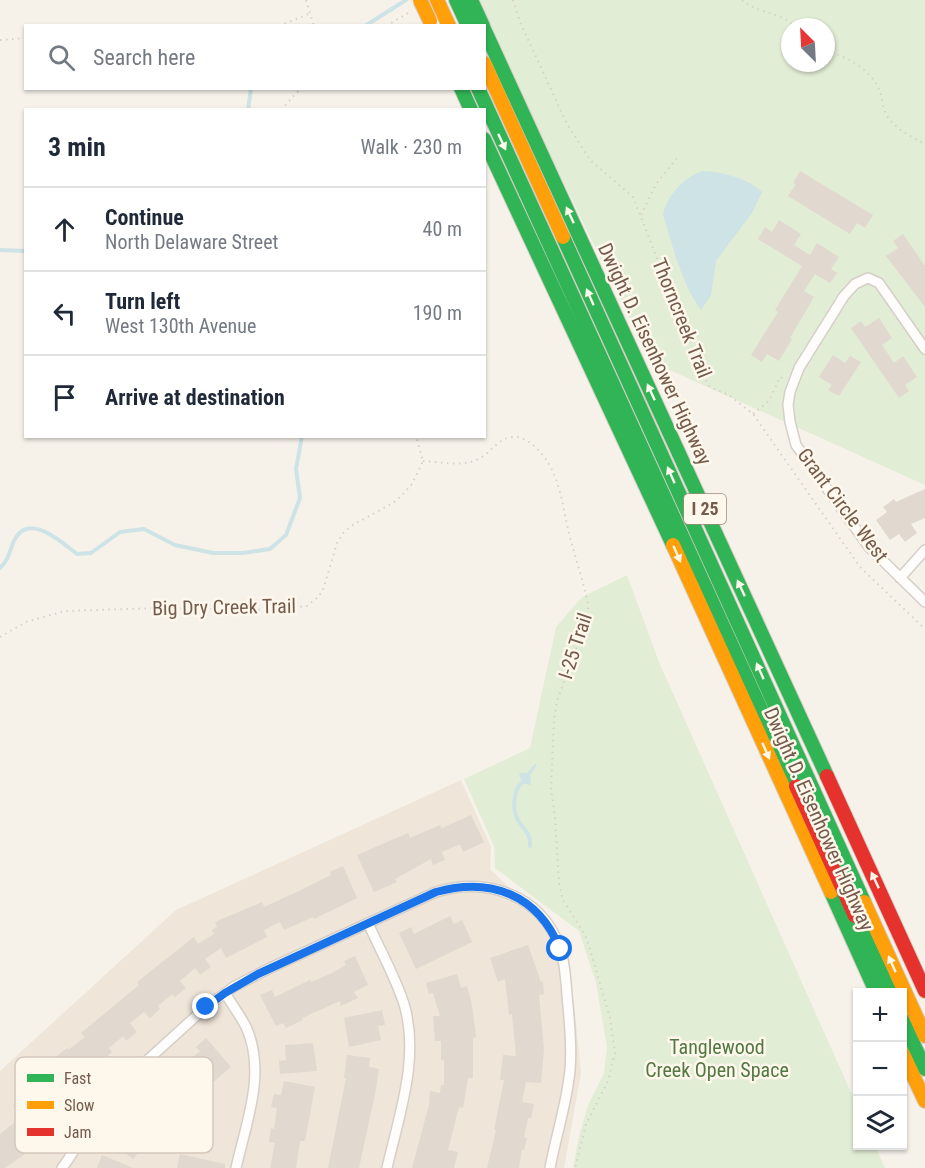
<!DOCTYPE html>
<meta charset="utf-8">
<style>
body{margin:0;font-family:"Roboto Condensed",sans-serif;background:#f2f2f3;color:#1f2937}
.controls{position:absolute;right:18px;bottom:18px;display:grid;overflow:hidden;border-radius:0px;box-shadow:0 2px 4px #0004}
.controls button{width:54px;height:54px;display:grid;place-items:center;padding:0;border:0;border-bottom:2px solid #e0e1e3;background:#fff;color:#1f2937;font:30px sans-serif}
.compass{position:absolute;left:781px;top:18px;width:54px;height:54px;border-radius:50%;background:#fff;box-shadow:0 2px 4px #0004;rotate:336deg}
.stop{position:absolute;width:18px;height:18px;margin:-14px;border:4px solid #1a73e8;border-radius:50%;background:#fff}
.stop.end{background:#1a73e8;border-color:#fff;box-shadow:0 2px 6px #0008}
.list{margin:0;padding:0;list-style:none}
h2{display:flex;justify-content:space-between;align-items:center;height:78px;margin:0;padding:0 24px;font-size:26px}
h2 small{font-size:20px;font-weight:400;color:#747a83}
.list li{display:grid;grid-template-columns:39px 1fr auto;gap:18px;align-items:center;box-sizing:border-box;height:84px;padding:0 24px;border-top:2px solid #e0e1e3}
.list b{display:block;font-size:22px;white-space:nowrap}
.list p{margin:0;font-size:20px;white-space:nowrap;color:#747a83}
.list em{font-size:20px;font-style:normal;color:#747a83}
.icon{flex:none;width:33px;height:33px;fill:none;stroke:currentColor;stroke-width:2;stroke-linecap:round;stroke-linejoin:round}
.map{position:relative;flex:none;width:925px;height:1168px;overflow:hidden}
.search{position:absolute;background:#fff;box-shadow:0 2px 4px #0004;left:24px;top:24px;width:462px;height:66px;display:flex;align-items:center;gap:15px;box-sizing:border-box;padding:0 21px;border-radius:0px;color:#747a83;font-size:22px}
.panel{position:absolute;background:#fff;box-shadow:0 2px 4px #0004;left:24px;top:108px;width:462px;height:330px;border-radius:0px}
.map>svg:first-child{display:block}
.residential{fill:#efe5d8}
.green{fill:#e2edd5;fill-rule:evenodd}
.water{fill:#cde3e6}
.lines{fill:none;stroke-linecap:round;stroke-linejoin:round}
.stream{stroke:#cde3e6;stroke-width:4}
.building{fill:#e1d8cf}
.street-casing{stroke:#d5cfc7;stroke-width:12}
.fast-casing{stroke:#d5cdc6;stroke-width:16}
.slow-casing{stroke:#d5cdc6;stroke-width:16}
.jam-casing{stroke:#d5cdc6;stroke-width:16}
.path{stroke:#d7d0cb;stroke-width:2;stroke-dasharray:1.5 4.5;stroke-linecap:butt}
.street{stroke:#fefdfc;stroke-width:9}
.fast{stroke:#30b455;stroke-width:14}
.slow{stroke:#ff9f0a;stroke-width:14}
.jam{stroke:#e5322d;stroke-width:14}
.slow-bridge-casing{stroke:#d5cdc6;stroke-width:16;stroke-linecap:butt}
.slow-bridge{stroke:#ff9f0a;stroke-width:14}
.oneway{fill:#fef7ec}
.route{stroke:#1a73e8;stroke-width:8}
.labels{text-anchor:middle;stroke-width:5;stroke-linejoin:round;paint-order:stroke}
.shield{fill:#fef7ec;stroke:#9d8a7b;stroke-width:1.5}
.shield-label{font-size:18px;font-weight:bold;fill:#745b4b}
.street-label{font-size:20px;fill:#745b4b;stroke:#fef7ec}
.park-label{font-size:20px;fill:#527843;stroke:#fef7ec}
.key{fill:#fef7ec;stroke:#d5c8bc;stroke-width:1.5}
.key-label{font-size:16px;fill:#745b4b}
</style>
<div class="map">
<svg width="925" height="1168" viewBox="0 0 925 1168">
<rect width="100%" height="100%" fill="#f6f2ea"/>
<!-- residential -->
<path class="residential" d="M461,780l30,67 -1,22 78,76 13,128 -17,95h-564v-97l176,-161z"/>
<!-- green -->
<path class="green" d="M475,0h450v485l-271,-122 -7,-9zM790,27h36v36h-36z
M627,575l32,87 198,444 1,40h17l10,22h-312l6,-32 9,-31 16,-32 3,-26 -11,-64 -17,-52 -84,-63 -1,-22 -30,-67 66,-31 26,-121 26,-30z"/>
<!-- water -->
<path class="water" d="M702,171c21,1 46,7 60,21l-10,21 -36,48 -5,34 -10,15c-19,-25 -29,-66 -38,-96 5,-20 21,-36 39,-43z
M535,764l2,1 -7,10 1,10 -9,-2 -3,-10h8z"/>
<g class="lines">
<!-- stream -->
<path class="stream" d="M365,26l41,-26
M248,110l3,-22
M0,250l26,1
M0,568c8,-8 9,-14 13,-25 14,-33 47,-2 64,11l14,-1 29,-21 24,-3 31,16 38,8h30l27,-4 16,-14 14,-37 -4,-29 6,-33
M522,783c-9,7 -10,27 -4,37 6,10 13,13 12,26"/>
</g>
<!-- building -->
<path class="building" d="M800,171l73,44 -8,13 -8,-5 -7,11 -62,-38 8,-12 -3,-1z
M779,220l22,14 -7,11 16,10 7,-12 22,14 -8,12 6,4 -7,10 -15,-9 -11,17 10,6 -24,41 2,1 -13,22 -12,-7 -5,8 -11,-7 27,-43 -3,-2 27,-44 -44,-27 7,-12 7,5z
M903,234l22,32v41l-39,-51 12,-8 -5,-7z
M879,318l13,20 -10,7 12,18 9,-7 14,21 -12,8 4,6 -10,7 -48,-70 10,-7 4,6z
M833,355l12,8 5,-7 11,6 -22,34 -11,-6 4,-5 -13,-8z
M925,489v29l-14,6 6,9 -12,9 -6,-8 -9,6 -14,-20 11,-8 -4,-5 11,-8 2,3z
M471,815l13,27 -21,10 -3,-8 -18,8 3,8 -12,5 -2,-6 -36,20 2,3 -23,10 -17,-37 51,-22 2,5 30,-13 2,3z
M343,866l14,32 -43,21 -1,-2 -29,13 -4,-8 -16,8 3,7 -41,21 -5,-10 -16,11 6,8 -11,8 -5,-7 -15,13 6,7 -11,9 -3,-3 -14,12 2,3 -10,9 -6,-6 -14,11 7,9 -11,9 -3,-5 -14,12 3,4 -26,25 -2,-2 -15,12 6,7 -9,8 -5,-6 -15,14 6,8 -9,7 -3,-3 -15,12 10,13 -30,21h-5v-34l22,-17 -9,-12 24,-20 -1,-1 24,-22 -4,-5 11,-9 1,2 17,-13 -4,-4 58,-48 -2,-3 57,-45 4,7 16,-10 -2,-4 5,-3 -2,-5 47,-20 2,5 37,-17 30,-15 -1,-3z
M450,916l4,8 8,-4 10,22 -56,27 -17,-36 12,-6 3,7z
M528,945l13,37 2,-1 1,13 -5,1 5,55 -3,33 -15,-1 -4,20 12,2 -3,14h-3l-4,19 3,1 -3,12h-2l-3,18h-32l9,-38h-2l10,-50h-4l3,-25 13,1 -4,-42 -3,1 -4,-36 -7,3 -8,-24z
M355,956l13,29 -14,7 4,6 -17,8 -1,-5 -38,17 1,2 -17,8 -3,-5 -7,3 -16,-31 12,-5 3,7 35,-17 1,2 21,-9 14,-8 -2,-4z
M457,974l4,14 6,-2 5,19 4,32 -3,1v40h-5l-5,30 -4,-1 -11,43 10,2 -4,16h-42l17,-63 1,-14 10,2 1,-8h3v-25h-3v-19h-6l-2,-25h7l-7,-23 -4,1 -3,-11z
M382,1010l3,15 -7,1 3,14 -32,7 -5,-29z
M206,1038l25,29 -28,24 2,2 -15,13 -3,-3 -17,15 3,4 -12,10 -23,-27 36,-33 3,5 14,-13 -2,-3 11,-10 -4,-4z
M313,1043l4,28 -37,3 -1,-13 7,-1 -1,-15z
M347,1055l23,3 -1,9 10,2 -3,20 -17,79h-31l18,-90h-2z
M284,1081l31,6 -10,54h-5l-4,27h-26l5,-25 -6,-1 2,-14 3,1 3,-21 -6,-1 3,-13 7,1z
M129,1121l25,19 -7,8 -3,-2 -11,13 -27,-21 7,-8 6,4z
M180,1154l45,10v4h-48z
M102,1155l31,13h-36z"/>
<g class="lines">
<defs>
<path id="street" d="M925,349l-46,-66 -11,-5 -13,6 -11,12 -45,72 -9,24 -2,13 2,17 6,23 73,102 56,55
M900,578l25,-28
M368,923c12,27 27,53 36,81 16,54 -5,111 -17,164
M225,993c7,12 16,23 22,36 19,45 -1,94 -11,139
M62,1168c18,-23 28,-50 47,-73l97,-88 29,-21 35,-18 166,-76c51,-15 104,2 124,55 6,19 6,40 8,59 2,21 4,42 2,64 -3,33 -14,65 -20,98"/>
<path id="fast" d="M456,0l12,26
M471,0l12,26
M484,29l343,747
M461,88l10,22
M478,88l318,698
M484,139l189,406
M563,237l301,665
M831,892l45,100
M855,916l35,76
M902,1019l23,50"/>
<path id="slow" d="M437,0l12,26
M484,63l79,174
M673,545l158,347
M864,902l61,134
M902,1052l23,49"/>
<path id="jam" d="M827,776l98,215
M796,786l59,130"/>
</defs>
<!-- street casing -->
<use href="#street" class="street-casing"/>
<!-- fast casing -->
<use href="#fast" class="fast-casing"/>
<!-- slow casing -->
<use href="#slow" class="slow-casing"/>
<!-- jam casing -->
<use href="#jam" class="jam-casing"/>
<!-- path -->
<path class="path" d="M306,0l8,26
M513,0l7,22 46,100 24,38 43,37 71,180 6,10 19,8 24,19 107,153 65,62
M742,0c15,14 38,11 53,27
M111,26h1
M279,26l32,-13
M386,26l24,-14
M0,40l26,-2
M826,51c20,5 44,18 53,38 4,8 3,19 8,27 9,13 24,21 38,28
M281,110l20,-22
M641,215l15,-31 21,-26
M753,414l16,-13 11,-24 4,2
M423,461c19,1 42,7 59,-4 11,-7 16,-18 30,-20 8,-1 15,3 21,8 27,23 28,56 36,88 6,24 14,47 19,71v12l-31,85 -3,18 -3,70 4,28 4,66 4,17 22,35 4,11 21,72 5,35 -7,28 -22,43 -11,44
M0,637l26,-15 39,-11 93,-3 114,2 35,-4 11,-9 5,-7 14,-47 7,-11 9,-7 40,-22 10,-9 9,-10 11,-23 -7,-25"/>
<!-- street -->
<use href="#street" class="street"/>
<!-- fast -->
<use href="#fast" class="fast"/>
<!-- slow -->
<use href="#slow" class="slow"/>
<!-- jam -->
<use href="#jam" class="jam"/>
<defs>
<path id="slow-bridge" d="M420,0l10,21"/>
</defs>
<!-- slow-bridge casing -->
<use href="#slow-bridge" class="slow-bridge-casing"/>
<!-- slow-bridge -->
<use href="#slow-bridge" class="slow-bridge"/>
</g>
<!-- one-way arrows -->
<defs><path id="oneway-solid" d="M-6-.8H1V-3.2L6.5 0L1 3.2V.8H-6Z" transform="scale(1.5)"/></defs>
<g class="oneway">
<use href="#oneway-solid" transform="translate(502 142) rotate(65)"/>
<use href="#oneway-solid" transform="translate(570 215) rotate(-115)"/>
<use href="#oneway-solid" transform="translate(590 297) rotate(-114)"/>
<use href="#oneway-solid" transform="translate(651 392) rotate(-115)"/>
<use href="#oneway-solid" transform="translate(671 475) rotate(-114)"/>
<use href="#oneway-solid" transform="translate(677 554) rotate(66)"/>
<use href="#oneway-solid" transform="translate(741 588) rotate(-115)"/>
<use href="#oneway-solid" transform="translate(760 671) rotate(-114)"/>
<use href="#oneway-solid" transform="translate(766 751) rotate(66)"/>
<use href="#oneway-solid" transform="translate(875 880) rotate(-115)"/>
<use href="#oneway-solid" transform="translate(892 964) rotate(-114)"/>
</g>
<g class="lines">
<!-- route -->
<path class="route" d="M206,1007l19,-14 33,-19 178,-82c54,-15 102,2 124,57"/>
</g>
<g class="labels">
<!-- shield labels -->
<rect class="shield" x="684" y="494" width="42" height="30" rx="4.5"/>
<g class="shield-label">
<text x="705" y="515">I 25</text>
</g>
<!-- street labels -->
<g class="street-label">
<text transform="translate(682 318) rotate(68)" y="7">Thorncreek Trail</text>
<text transform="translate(655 354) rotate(65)" y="7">Dwight D. Eisenhower Highway</text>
<text transform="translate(843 505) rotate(53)" y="7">Grant Circle West</text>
<text transform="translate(224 607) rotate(-1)" y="7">Big Dry Creek Trail</text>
<text transform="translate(575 646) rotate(-72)" y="7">I-25 Trail</text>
<text transform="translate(819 819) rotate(66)" y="7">Dwight D. Eisenhower Highway</text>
</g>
<!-- park labels -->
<g class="park-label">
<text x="717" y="1054">Tanglewood<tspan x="717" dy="23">Creek Open Space</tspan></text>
</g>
</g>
<!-- legend -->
<rect x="15" y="1057" width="198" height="96" rx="9" class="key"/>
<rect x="27" y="1074" width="27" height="8" fill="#30b455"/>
<rect x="27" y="1101" width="27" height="8" fill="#ff9f0a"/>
<rect x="27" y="1128" width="27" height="8" fill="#e5322d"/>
<g class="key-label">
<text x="64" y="1084">Fast</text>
<text x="64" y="1111">Slow</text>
<text x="64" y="1138">Jam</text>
</g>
</svg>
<div class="controls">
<button>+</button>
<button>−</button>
<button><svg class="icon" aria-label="layers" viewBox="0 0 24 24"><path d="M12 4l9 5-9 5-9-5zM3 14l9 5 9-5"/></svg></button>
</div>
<svg class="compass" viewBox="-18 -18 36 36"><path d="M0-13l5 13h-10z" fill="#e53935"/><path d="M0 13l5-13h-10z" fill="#747a83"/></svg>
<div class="stop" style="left:560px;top:949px"></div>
<div class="stop end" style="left:206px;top:1007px"></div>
<div class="search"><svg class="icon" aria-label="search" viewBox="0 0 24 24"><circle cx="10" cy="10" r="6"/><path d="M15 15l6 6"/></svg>Search here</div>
<section class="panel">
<h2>3 min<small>Walk · 230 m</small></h2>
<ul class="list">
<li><svg class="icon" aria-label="ahead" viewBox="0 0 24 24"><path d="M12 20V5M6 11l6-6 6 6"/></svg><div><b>Continue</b><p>North Delaware Street</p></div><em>40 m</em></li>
<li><svg class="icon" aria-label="left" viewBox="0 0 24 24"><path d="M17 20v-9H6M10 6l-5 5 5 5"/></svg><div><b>Turn left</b><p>West 130th Avenue</p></div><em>190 m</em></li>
<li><svg class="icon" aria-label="arrive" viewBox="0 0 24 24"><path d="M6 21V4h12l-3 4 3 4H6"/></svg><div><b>Arrive at destination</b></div></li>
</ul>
</section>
</div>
